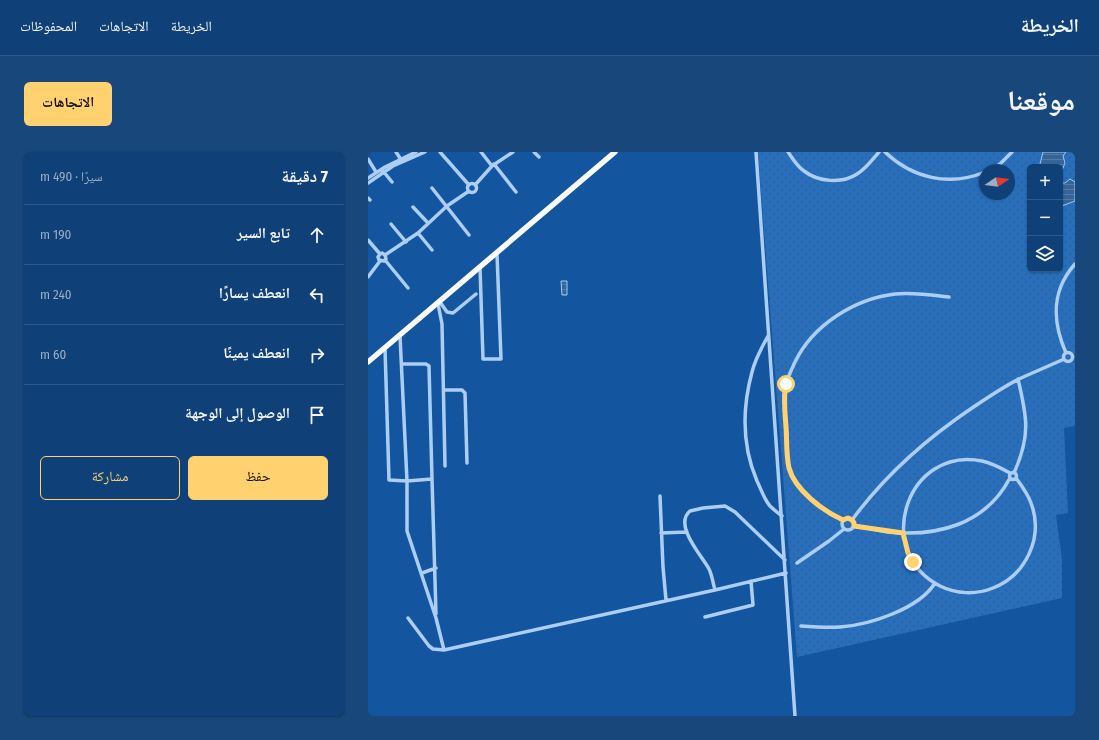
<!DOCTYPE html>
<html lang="ar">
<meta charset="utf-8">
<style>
body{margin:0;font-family:"Fira Sans Condensed","Noto Naskh Arabic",sans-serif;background:#18477c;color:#f1f3f6;direction:rtl}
.controls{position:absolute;right:12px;top:12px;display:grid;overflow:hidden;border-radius:6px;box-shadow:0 1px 3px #0004}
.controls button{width:36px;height:36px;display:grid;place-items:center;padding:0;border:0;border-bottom:1px solid #2f5989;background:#0f4077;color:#f1f3f6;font:20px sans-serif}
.compass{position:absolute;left:611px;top:12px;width:36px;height:36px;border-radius:50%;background:#0f4077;box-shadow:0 1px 3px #0004;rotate:77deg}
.stop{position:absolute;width:12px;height:12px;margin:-9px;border:3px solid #ffd16f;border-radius:50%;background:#fff}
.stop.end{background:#ffd16f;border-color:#fff;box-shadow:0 1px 4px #0008}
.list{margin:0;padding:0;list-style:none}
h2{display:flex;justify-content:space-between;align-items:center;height:52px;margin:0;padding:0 16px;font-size:17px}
h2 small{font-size:13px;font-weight:400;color:#9bafc6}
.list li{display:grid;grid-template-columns:26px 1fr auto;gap:12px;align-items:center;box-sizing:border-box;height:60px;padding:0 16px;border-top:1px solid #2f5989}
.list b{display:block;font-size:15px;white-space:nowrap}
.list em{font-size:13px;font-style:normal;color:#9bafc6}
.actions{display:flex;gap:8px;padding:12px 16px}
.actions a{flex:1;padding:9px 0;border:1px solid #ffd16f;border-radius:6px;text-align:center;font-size:14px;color:#ffd16f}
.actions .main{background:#ffd16f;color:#111}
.icon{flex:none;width:22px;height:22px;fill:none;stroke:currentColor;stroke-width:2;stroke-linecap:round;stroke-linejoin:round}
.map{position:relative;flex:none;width:707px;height:564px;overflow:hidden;direction:ltr;border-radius:6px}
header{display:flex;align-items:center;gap:24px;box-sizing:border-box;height:56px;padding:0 20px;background:#0f4077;border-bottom:1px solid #2f5989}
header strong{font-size:19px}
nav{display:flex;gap:22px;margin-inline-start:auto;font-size:14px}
.intro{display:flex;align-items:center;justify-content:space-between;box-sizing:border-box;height:96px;padding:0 24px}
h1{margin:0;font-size:28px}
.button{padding:10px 18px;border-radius:6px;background:#ffd16f;color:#111;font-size:14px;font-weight:700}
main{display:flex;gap:24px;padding:0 24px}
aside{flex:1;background:#0f4077;border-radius:6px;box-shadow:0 1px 3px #0004}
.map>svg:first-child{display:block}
.grass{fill:url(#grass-dots);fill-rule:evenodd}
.water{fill:url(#water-rules);stroke:#9ecaf6}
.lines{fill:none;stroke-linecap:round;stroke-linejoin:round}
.minor{stroke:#accef4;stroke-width:3.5}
.primary{stroke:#f9fbff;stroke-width:5.5}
.route{stroke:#ffd16f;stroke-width:5}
</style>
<header>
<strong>الخريطة</strong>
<nav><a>الخريطة</a><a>الاتجاهات</a><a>المحفوظات</a></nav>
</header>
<div class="intro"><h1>موقعنا</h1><a class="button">الاتجاهات</a></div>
<main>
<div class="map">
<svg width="707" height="564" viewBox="0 0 707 564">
<defs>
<pattern id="grass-dots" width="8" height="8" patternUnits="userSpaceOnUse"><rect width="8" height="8" fill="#276fbd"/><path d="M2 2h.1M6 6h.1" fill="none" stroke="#3b5c7f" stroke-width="1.8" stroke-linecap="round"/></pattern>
<pattern id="water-rules" width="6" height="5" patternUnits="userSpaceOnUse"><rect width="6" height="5" fill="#366499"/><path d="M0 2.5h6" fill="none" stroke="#547ba8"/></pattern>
</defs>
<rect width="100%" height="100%" fill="#14559f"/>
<!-- grass -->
<path class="grass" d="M390,0h317v274l-11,2 4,85 -12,2 6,44v39l-265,59zM662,15h30v102h-30zM617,18h24v24h-24z"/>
<!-- water -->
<path class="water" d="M675,0h23l-3,4 2,7 -5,12v-8h-18l-2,-3z
M702,27l5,3v19l-13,5 -2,-1v-25l2,3h3z
M193,129h6v14h-5z"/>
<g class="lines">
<!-- minor -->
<path class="minor" d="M28,0l4,6
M72,0l29,33
M113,0l11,14
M166,0l5,5
M388,0l39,564
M420,0c5,7 9,14 16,19 14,11 38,13 53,3 9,-5 15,-14 22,-22
M517,0c27,26 64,35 100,20
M0,7l8,13
M126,12l22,28
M622,18l10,-6 12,-12
M15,19l9,11
M0,26l17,-11 31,-15
M0,31l25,-17 32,-14
M99.5 36a4.5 4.5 0 1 1 9 0a4.5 4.5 0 1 1-9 0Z
M107,33l17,-19 21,-14
M64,36l37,47
M0,46l2,2
M45,55l15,16
M23,72l15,18
M50,81l14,17
M0,88l12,14 -2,3 1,3 5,1 2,-2 -1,-4 -3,-2 -2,1
M17,103l33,-22 29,-27 22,-15
M17,108l23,28
M112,115l3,92h18l-4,-105
M0,125l12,-16
M72,150l7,10 6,1 23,-19
M70,152l4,20 3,142
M32,184l7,145v50l29,87 8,32
M400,184c-6,11 -13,23 -16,36 -10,37 -10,74 5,109 4,8 7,18 13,25 3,3 8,7 12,10
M17,196l4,132 18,1 25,-2 -3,-113 -3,-2h-24
M695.5 205a4.5 4.5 0 1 1 9 0a4.5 4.5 0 1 1-9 0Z
M698,201c-14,-32 -15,-62 9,-89
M76,238h18l3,3 2,70
M641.5 324a3.5 3.5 0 1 1 7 0a3.5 3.5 0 1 1-7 0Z
M642,321c-9,-5 -18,-10 -28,-12 -75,-15 -110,90 -42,125 16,8 36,9 53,2 33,-13 51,-51 38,-85 -3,-9 -9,-17 -15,-25
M646,321c17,-38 13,-56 4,-94
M64,327l4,135
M292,344l3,71 3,33
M474 372a6 6 0 1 1 12 0a6 6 0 1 1-12 0Z
M475,368c-20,-9 -48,-30 -54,-52 -2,-9 -2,-19 -2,-28 -1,-15 -2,-29 -3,-44 1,-13 6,-23 11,-34 18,-37 59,-63 100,-68 18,-2 37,1 54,3
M484,368c33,-45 74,-81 120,-112 15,-10 31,-21 47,-29 15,-7 30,-13 45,-20
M486,374c11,1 22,4 33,6 50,5 98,-7 123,-54
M293,381l26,-1
M429,411l32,-22 15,-12
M54,421l14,-5
M347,438c-2,-7 -3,-15 -6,-21 -7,-13 -36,-44 -19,-58l13,-3 22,-2 10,6 50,48
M337,465l48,-12 -2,-24
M40,466l21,28 4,3 11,1 271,-60 71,-17
M433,474c13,1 26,2 39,1 29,-2 79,-18 95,-44"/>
<!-- primary -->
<path class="primary" d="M0,210l247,-210"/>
</g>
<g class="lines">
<!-- route -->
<path class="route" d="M418,232c-3,14 -1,29 0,43 1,13 0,28 3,41 6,22 34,43 54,52l5,-2 4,2 2,3v3l49,7 5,20 5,9"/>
</g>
</svg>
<div class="controls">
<button>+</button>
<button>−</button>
<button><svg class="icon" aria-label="layers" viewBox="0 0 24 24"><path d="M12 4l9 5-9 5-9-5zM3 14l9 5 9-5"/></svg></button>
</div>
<svg class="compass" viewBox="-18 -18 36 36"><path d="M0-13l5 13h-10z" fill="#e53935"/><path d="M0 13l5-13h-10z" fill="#9bafc6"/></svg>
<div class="stop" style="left:418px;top:232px"></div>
<div class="stop end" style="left:545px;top:410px"></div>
</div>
<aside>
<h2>7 دقيقة<small>سيرًا · 490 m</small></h2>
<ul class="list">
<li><svg class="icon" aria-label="ahead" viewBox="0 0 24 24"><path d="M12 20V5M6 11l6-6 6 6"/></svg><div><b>تابع السير</b></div><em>190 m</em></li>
<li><svg class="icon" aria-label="left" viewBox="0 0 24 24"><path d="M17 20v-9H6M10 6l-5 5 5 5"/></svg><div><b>انعطف يسارًا</b></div><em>240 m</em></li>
<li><svg class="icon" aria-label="right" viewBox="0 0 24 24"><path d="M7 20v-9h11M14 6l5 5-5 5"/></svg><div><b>انعطف يمينًا</b></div><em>60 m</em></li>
<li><svg class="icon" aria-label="arrive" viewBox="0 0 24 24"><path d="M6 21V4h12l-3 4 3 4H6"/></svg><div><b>الوصول إلى الوجهة</b></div></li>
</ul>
<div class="actions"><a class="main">حفظ</a><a>مشاركة</a></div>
</aside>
</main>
